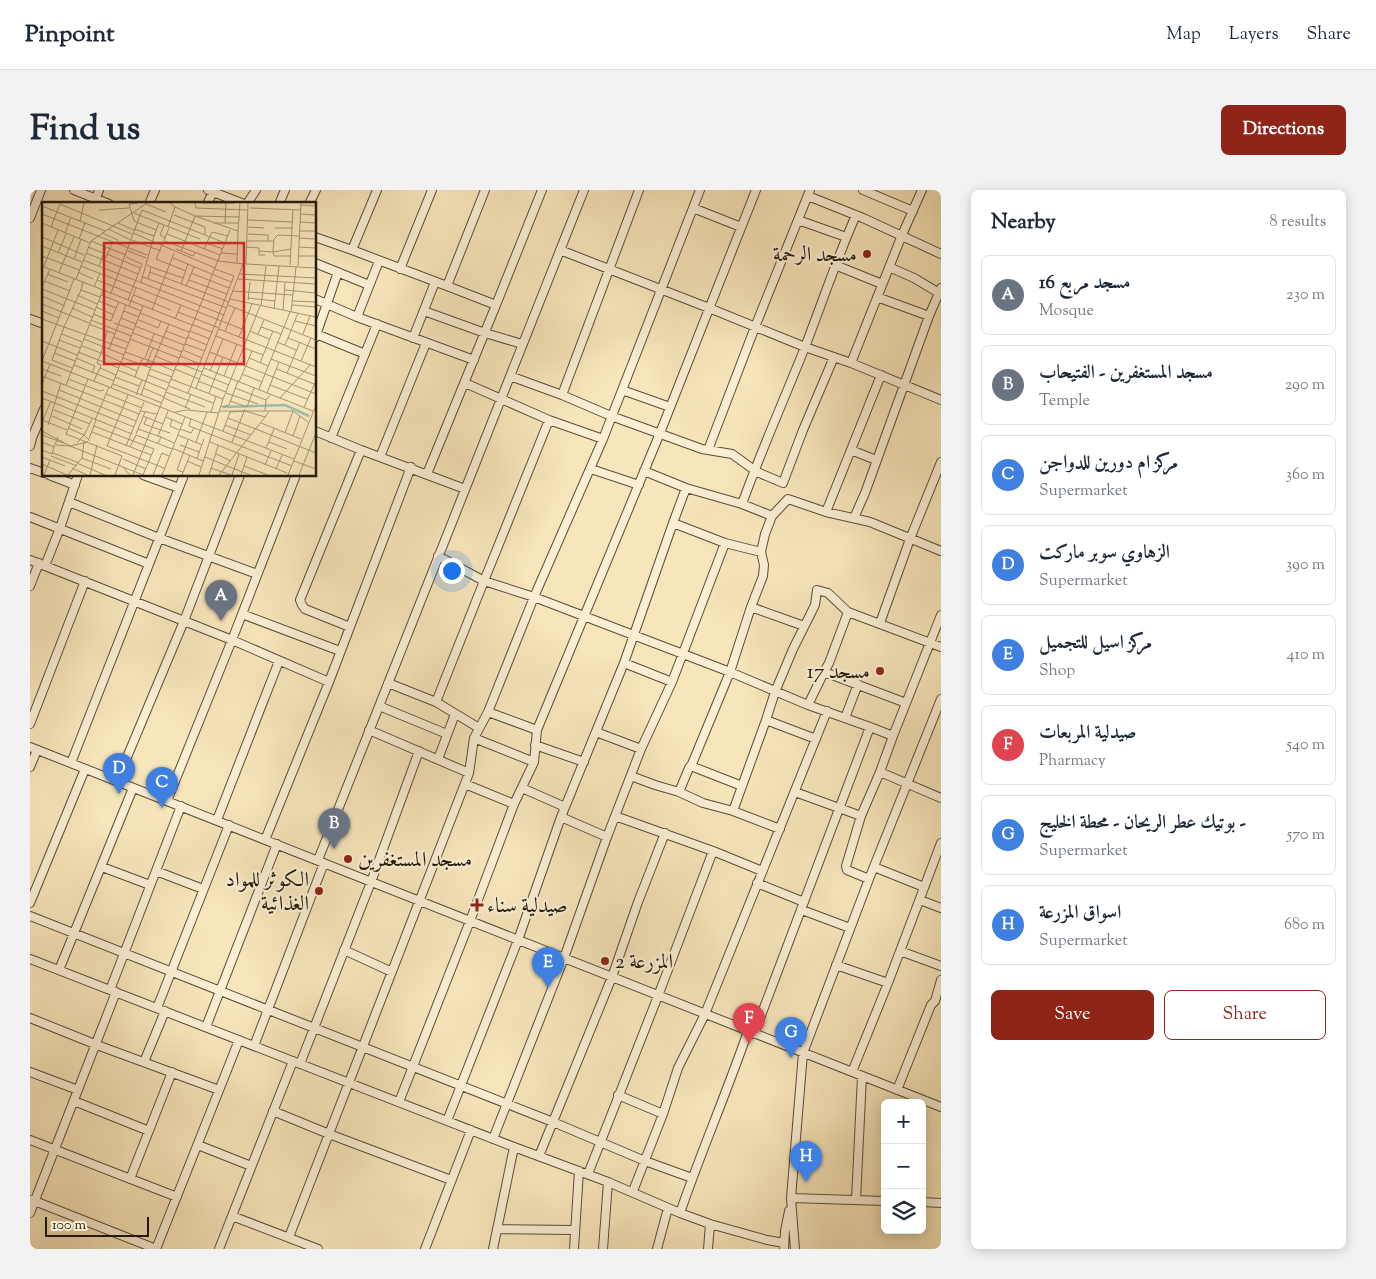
<!DOCTYPE html>
<meta charset="utf-8">
<style>
body{margin:0;font-family:"Sorts Mill Goudy",Amiri,serif;background:#f2f2f3;color:#1f2937}
.controls{position:absolute;right:15px;bottom:15px;display:grid;overflow:hidden;border-radius:8px;box-shadow:0 2px 12px #0003}
.controls button{width:45px;height:45px;display:grid;place-items:center;padding:0;border:0;border-bottom:1px solid #e0e1e3;background:#fff;color:#1f2937;font:25px sans-serif}
.scale{position:absolute;left:15px;bottom:12px;width:104px;box-sizing:border-box;padding-left:5px;border:2px solid #241a0d;border-top:0;font-size:14px;line-height:18px;white-space:nowrap;color:#241a0d;-webkit-text-stroke:4px #faeed3;paint-order:stroke}
.you{position:absolute;left:421px;top:380px;width:18px;height:18px;margin:-12px;border:4px solid #fff;border-radius:50%;background:#1a73e8;box-shadow:0 0 0 8px #1a73e833}
.badge{display:grid;place-items:center;width:32px;height:32px;border-radius:50%;background:#8f2418;color:#fff;font-size:16px;font-weight:700}
.pin{position:absolute;translate:-50% -41px;filter:drop-shadow(0 1px 2px #0008)}
.pin::after{content:'';position:absolute;top:26px;width:18px;height:15px;background:inherit;clip-path:polygon(0 0,100% 0,50% 100%)}
.list{margin:0;padding:0;list-style:none}
h2{display:flex;justify-content:space-between;align-items:center;height:65px;margin:0;padding:0 20px;font-size:21px}
h2 small{font-size:16px;font-weight:400;color:#747a83}
.list li{display:grid;grid-template-columns:32px 1fr auto;gap:15px;align-items:center;box-sizing:border-box;height:80px;margin:0 10px 10px;padding:0 10px;border:1px solid #e0e1e3;border-radius:8px}
.list b{display:block;font-size:19px;white-space:nowrap}
.list p{margin:0;font-size:16px;white-space:nowrap;color:#747a83}
.list em{font-size:16px;font-style:normal;color:#747a83}
.actions{display:flex;gap:10px;padding:15px 20px}
.actions a{flex:1;padding:11px 0;border:1px solid #8f2418;border-radius:8px;text-align:center;font-size:18px;color:#8f2418}
.actions .main{background:#8f2418;color:#fff}
.icon{flex:none;width:28px;height:28px;fill:none;stroke:currentColor;stroke-width:2;stroke-linecap:round;stroke-linejoin:round}
.map{position:relative;flex:none;width:911px;height:1059px;overflow:hidden;border-radius:8px}
header{display:flex;align-items:center;gap:30px;box-sizing:border-box;height:70px;padding:0 25px;background:#fff;border-bottom:1px solid #e0e1e3}
header strong{font-size:24px}
nav{display:flex;gap:28px;margin-inline-start:auto;font-size:18px}
.intro{display:flex;align-items:center;justify-content:space-between;box-sizing:border-box;height:120px;padding:0 30px}
h1{margin:0;font-size:35px}
.button{padding:12px 22px;border-radius:8px;background:#8f2418;color:#fff;font-size:18px;font-weight:700}
main{display:flex;gap:30px;padding:0 30px}
aside{flex:1;background:#fff;border-radius:8px;box-shadow:0 2px 12px #0003}
.map>svg:first-child{display:block}
.lines{fill:none;stroke-linecap:round;stroke-linejoin:round}
.minor-casing{stroke:#594d38;stroke-width:10}
.minor{stroke:#faeed3;stroke-width:8}
.poi-dot{fill:#8f2418;stroke:#faeed3;stroke-width:2}
.labels{text-anchor:middle;stroke-width:4.5;stroke-linejoin:round;paint-order:stroke}
.poi-label{font-size:21px;fill:#241a0d;stroke:#faeed3;text-anchor:end}
.inset-river{fill:none;stroke:#9dbfae;stroke-width:2.5}
.inset-road{fill:none;stroke:#a39475;stroke-width:1}
.view{fill:#d62828;fill-opacity:0.15;stroke:#d62828;stroke-width:2.5}
.inset-edge{fill:none;stroke:#241a0d;stroke-width:2.5}
</style>
<header>
<strong>Pinpoint</strong>
<nav><a>Map</a><a>Layers</a><a>Share</a></nav>
</header>
<div class="intro"><h1>Find us</h1><a class="button">Directions</a></div>
<main>
<div class="map">
<svg width="911" height="1059" viewBox="0 0 911 1059">
<rect width="100%" height="100%" fill="#f7e5bb"/>
<filter id="stains"><feTurbulence type="fractalNoise" baseFrequency=".004" numOctaves="4"/><feColorMatrix values="0 0 0 0 .2 0 0 0 0 .09 0 0 0 0 .02 0 0 0 .5 -.17"/></filter>
<radialGradient id="worn" r=".72"><stop offset=".6" stop-color="#630" stop-opacity="0"/><stop offset="1" stop-color="#630" stop-opacity=".3"/></radialGradient>
<g class="lines">
<defs>
<path id="minor" d="M44,0l35,14
M178,0l36,14
M347,0l-25,60 95,36
M455,0l-38,96 49,19 46,-115
M833,0l50,21
M778,6l55,22 78,36
M64,14l5,-14
M119,14l6,-14
M177,14l7,-14
M217,14l9,-14
M249,14l6,-14
M279,14l7,-14
M663,18l48,19
M0,28l11,-28
M768,30l48,17
M285,47l37,13
M530,60l149,58 96,39 46,16 90,37
M285,73l54,22
M805,75l47,19
M859,77l25,11 25,15
M370,79l32,-79
M847,107l52,19
M285,109l42,18 117,43
M394,121l61,22 37,11
M327,127l22,-56
M0,129l14,5
M286,144l49,20
M285,148l23,-66
M383,148l22,-56
M821,173l51,-128 20,-45
M480,186l52,19 49,21 91,33 30,5 25,18 26,11 20,-53 31,-73
M435,193l84,37 54,19
M592,200l48,17
M532,205l77,-205
M285,241l46,19 104,39
M301,248l46,-114
M0,256l2,-8 12,-29
M678,260l47,-123 55,-137
M821,260l25,10
M350,267l46,-114
M0,279v-1l14,5
M561,279l48,16
M614,281l42,17 56,16 30,12
M397,284l69,-169
M19,285l26,10
M113,285l36,13
M39,312l90,36 98,36
M712,314c19,-53 42,-104 63,-157 17,-44 32,-89 51,-132
M796,322l55,-137
M0,327l119,47
M824,328l11,-25 64,-177 12,-28
M643,333l52,20 36,9 4,-18 7,-18 16,-17 38,13 44,10 71,29
M408,366l46,25 50,16 149,57 47,18 78,33 62,22
M0,370l202,80 97,42
M15,376l15,-38 18,-53
M0,396l9,-23
M721,417l53,19
M212,424l98,37
M850,433l30,-84 31,-77
M320,437l-45,-18 -3,-4 -2,-5 61,-150
M594,473l48,19
M794,482l82,31
M358,493l48,19 43,26
M406,512l48,-121 65,-161
M778,515l16,-33 5,-9 19,-51
M349,516l68,28
M458,522l49,18
M815,528l13,-34
M736,530l50,19
M0,534l55,-143
M339,540l100,43
M566,542l45,17
M444,548l60,24
M505,555l49,17
M0,557l911,360
M408,569l17,-45
M41,573l113,-288
M661,576l51,20
M0,577l7,-17
M850,582l61,26
M601,586l24,9 24,7 24,11 30,8 47,18
M87,591l67,-160 56,-146
M435,594l49,20
M492,598l43,19
M649,602l10,-24 3,-4 38,-92 21,-65 12,-31 1,-11 -3,-13
M765,602l66,24
M137,611l65,-161 64,-165
M703,621l33,-91 9,-28 18,-43 22,-44 2,-15 11,3 20,19 93,35
M585,626l98,35 49,20
M531,627l46,20
M187,630l62,-159
M235,650l64,-158 82,-215
M288,670l266,-670
M72,677l48,18
M844,677l50,20
M126,681l47,18
M839,689l-22,-9 -1,-4 15,-50 19,-44 13,-36
M727,693l47,19
M890,710l21,8
M0,713l55,-134
M772,720l48,18
M0,726l523,206 92,39 47,17
M314,760l48,22
M870,761l41,15
M0,769l484,188 94,35 72,31 30,11 57,16 17,3
M806,775l52,18
M29,780l74,-182
M80,800l71,-184
M127,818l72,-183
M0,828l67,27 122,45
M176,837l71,-183
M724,844l116,-307 23,9 48,-121
M224,856l70,-183
M114,872l21,-51
M270,874l71,-182 48,-131
M0,882l48,18
M822,882l36,-89 53,-140
M867,900l34,-85 4,-4 6,-21
M588,905l45,19
M44,911l75,30
M369,912l71,-181 44,-117 20,-42 3,-32 123,-297 96,-243
M243,921l56,23 122,46
M417,931l71,-181 43,-123 63,-154 49,-140 13,-35
M463,949l71,-181 43,-121 34,-88 31,-67 53,-139
M0,950l147,57
M168,955l53,21
M509,966l73,-179 26,-75 27,-69
M558,984l70,-178 55,-145
M100,989l42,-107
M603,1001l30,-77 15,-46 27,-54 122,-303
M761,1008l94,3
M2,1010l124,49
M826,1010l6,-124
M892,1012l19,1
M0,1023l86,-221
M650,1023c21,-61 47,-121 68,-182
M202,1026l86,33
M467,1039l78,1
M259,1047l180,-464 5,-35 14,-26 46,-115 69,-158 97,-249
M126,1059l83,-209
M189,1059l74,-188
M395,1059l46,-119
M463,1059l21,-102
M544,1059l5,-78
M573,1059l5,-67
M627,1059l11,-41
M678,1059l2,-25
M754,1059l1,-18 4,-20
M765,1059l-4,-51 12,-145 66,-174 72,-180"/>
</defs>
<!-- minor casing -->
<use href="#minor" class="minor-casing"/>
<!-- minor -->
<use href="#minor" class="minor"/>
</g>
<!-- markers -->
<g class="poi-dot">
<circle cx="837" cy="64" r="5"/>
<circle cx="850" cy="481" r="5"/>
<circle cx="318" cy="669" r="5"/>
<circle cx="289" cy="701" r="5"/>
<path d="M444.5 707.5h5v5h5v5h-5v5h-5v-5h-5v-5h5z"/>
<circle cx="575" cy="771" r="5"/>
</g>
<g class="labels">
<!-- poi labels -->
<g class="poi-label">
<text x="827" y="71">مسجد الرحمة</text>
<text x="840" y="488">مسجد 17</text>
<text x="328" y="676" text-anchor="start">مسجد المستغفرين</text>
<text x="279" y="696">الكوثر للمواد<tspan x="279" dy="24">الغذائية</tspan></text>
<text x="457" y="722" text-anchor="start">صيدلية سناء</text>
<text x="585" y="778" text-anchor="start">المزرعة 2</text>
</g>
</g>
<!-- overview -->
<g transform="translate(12 12)">
<rect width="274" height="274" fill="#f7e5bb"/>
<path class="inset-river" d="M181,205l62,-2 24,11"/>
<path class="inset-road" d="M96,1l-9,1 5,17 22,9M153,1l1,5 51,2M160,1h32M206,1l-2,61 70,4M18,2l72,30M104,2l20,8M259,3l15,1M0,4l63,25M133,5l20,9 -14,35M208,6l51,2M57,8l30,-2M92,11l25,10 -5,13 -20,-7M0,12l71,28M258,12l16,1M132,13l31,12v7M153,14l43,15 1,-14M153,14l44,1 1,-14M206,18l45,2M38,19l4,-18M258,20l16,1M0,21l48,20M76,21l16,7M117,21l5,2 -4,10 6,3M172,21h25M183,21l1,-20M122,23l36,14M9,25l9,-23M126,25l7,-20 -5,-4M206,25l16,1M127,26l-13,31 30,12M233,26h17M66,27l23,11M257,29h17M23,31l6,-16M60,31l16,7 -2,3 31,12M91,31l82,35M125,32l53,21M206,32l20,1v6M0,35l42,18M257,36l17,1M37,37l6,-16M90,38l29,11M49,39l35,14M123,39l53,20 26,3M205,39h26M164,41l17,6M0,44l40,16M46,45l15,6M204,45l13,1v7h6M257,45l17,1M134,47l17,7 2,-3M162,47l8,-17 16,4M86,49l18,7M217,49l14,1 1,-13 4,-4 21,1M231,50l1,4h17M231,50l18,-3M16,51l8,-19M44,51l52,21M179,51l16,1M65,52l33,14M0,54l37,14M256,54h18M84,55l16,7 -14,36M131,56l58,24M32,57l7,-20M41,58l141,55M62,59l9,-19M195,61l1,-32M105,63l4,2 -3,12M248,63l3,-56M0,64l150,59M2,64l14,-36M39,64l161,63M57,64l7,-19M256,64l3,-63M109,65l32,11M173,67l19,7M17,70l15,-35M36,70l15,7M108,70l79,30M149,71l38,15M5,72l21,8M198,72l76,4M101,75l84,31M34,77l15,-38 56,-38M196,77l78,5M55,78l33,13M147,78l38,14M2,79l26,10M41,80l-2,8 19,7M99,80l13,-46M139,82l7,-20M144,84l8,-19M0,85l8,-18M52,85l6,-14M0,87l53,21M243,88l31,3M191,89l60,4M69,91l31,-83 83,33M273,91l1,-16M35,93l20,9M92,93l37,15M0,94l23,10M206,96l27,3M188,97l86,18M206,98l2,-18M57,99l17,7 3,-6 -18,-7M250,99l24,1M77,100l22,9M0,102l47,19M186,103l88,35M250,103l24,2M87,104l7,-18M219,104l5,-40M54,105l18,8M30,106l20,9M232,107l5,-43M110,108l22,-57M241,108l2,-27M0,109l17,7M82,109l15,6M136,110l41,16M249,110l5,-45M98,111l49,19M51,112l18,7 5,-13M79,116l15,6M0,117l22,8 17,-37M133,117l6,-14M49,118l40,16M97,118l19,8 3,-7M253,119l21,5M72,121l20,7M47,122l26,10M151,123l19,7M93,124l49,19M219,125l20,7M177,127l97,38M65,129l-6,22 20,9M124,129l21,8M148,129l20,8M183,129l10,-23M208,129l19,8M91,131l49,19M20,132l20,8M216,132l6,-14M261,132l7,-18M174,134l28,11M72,135l15,6M146,135l19,8M197,135l13,-33M246,136l28,11M42,137l40,16M88,137l49,19M17,138l21,8M0,139l35,14M235,140l19,8M143,142l20,7M243,143l13,-32M202,146l19,7M67,147l17,-44M141,148l19,8M36,150l41,16M83,150l28,10M168,150l106,42M12,151l21,8M113,154l22,9M138,154l20,8M34,156l19,8 -3,7M81,156l17,6 -3,7M101,156l-3,6 11,4M103,156l9,-24M207,156l19,8M229,157l45,17M0,159l252,98M0,159l32,-82M259,159l10,-23M111,160l21,9M136,161l24,9M218,161l13,-32M78,162l17,7 -2,6M32,163l23,9 3,-6 1,-3 -4,-2 4,-10 -19,-7M104,164l7,-18M30,166l-20,-8 12,-33 62,22M58,166l16,7M162,166l109,43M0,167l19,7M108,167l19,-45M133,167l24,10M235,167l37,15M76,168l49,20M168,169l13,-32M245,171l13,-31M159,172l28,11M200,172l20,8M106,173l21,8M0,174l97,38M182,174l13,-32M73,175l24,9M26,177l32,12 4,-1M46,177l-22,55 56,22 -7,19M129,177l52,20M52,179l3,-7 17,7M156,179l28,11M197,180l13,-31M0,182l8,-20M71,182l49,19M24,183l37,-95M228,183l37,14M127,184l44,17M69,186l32,-82M101,186l21,9M154,186l47,-124M193,186l31,12M217,187l31,-77M17,188l77,31M0,189l92,36M124,190l39,15M146,191l46,-117M167,191l14,-36M184,191l32,11M225,191l12,-31M64,192l36,14M94,193l6,-15M99,193l9,-26 22,8M0,196l90,36M122,196l26,11M238,196l30,-33M188,199l17,6 7,-19M179,205l8,-2 9,-24M262,205l12,-26M143,206l6,-14M12,208l36,14M99,209l16,3M178,209h73l15,11M223,209l1,-11 5,-6M133,210l12,-2 32,3M169,210l5,-16M188,210l15,-1 20,6M10,214l30,13M101,214l20,8M105,215l-3,7 8,3M124,215l16,7M186,216l88,35M149,217l-2,7 103,40M0,218l25,10M53,218l14,-33M130,218l-2,6 9,4M0,220l9,-21M219,221l40,16M6,223l13,-42M183,223l26,10M52,224l60,23 -11,26M110,225l18,6M26,226l16,7 -7,8M96,227l23,8M138,227l11,4 3,-5M0,229l28,15 18,-4M181,229l7,-19M50,230l59,23M243,231l8,-22M94,232l9,-22M0,233l22,8M136,233l24,10M116,234l10,-25M251,234l7,-20M47,237l7,-19M48,239l-6,-6 8,-16M0,240l12,5 4,-10M42,240l-2,16 29,11M154,240l11,-30M168,240l77,31M190,240l13,-33M227,240l18,7M116,241l3,-6 13,6M14,243l14,1 53,21 7,8M138,243l19,7M65,244l57,22M65,244l21,-51M84,244l18,-44M88,245l6,-12 36,14M130,246l31,13M224,246l8,-19M0,248l10,4 2,-7M11,251l26,10M174,252l15,7M9,254l26,10M0,255l23,9M163,255l45,18M155,256l7,-19M81,257l23,10M145,259l14,6M252,259l22,8M0,262l25,11M37,262l26,11M223,263l6,-14M202,264l24,9M81,265l20,8M30,266l15,7M169,266l20,7M234,267l6,-14M141,270l-6,-2 11,-30M2,273l6,-15M26,273l14,-17M48,273l7,-30M91,273l97,-245M111,273l9,-22 7,3M120,273l23,-58M140,273l8,-20M157,273l24,-76 37,-93M167,273l9,-29M177,273l50,-63M190,273l7,-21M199,273l6,-18M246,273l28,-70M257,273l17,-42"/>
<path class="view" d="M62,41h140v121h-140z"/>
<rect width="274" height="274" class="inset-edge"/>
</g>
<rect width="100%" height="100%" filter="url(#stains)"/>
<rect width="100%" height="100%" fill="url(#worn)"/>
</svg>
<div class="controls">
<button>+</button>
<button>−</button>
<button><svg class="icon" aria-label="layers" viewBox="0 0 24 24"><path d="M12 4l9 5-9 5-9-5zM3 14l9 5 9-5"/></svg></button>
</div>
<div class="scale">100 m</div>
<div class="you"></div>
<div class="pin badge" style="left:191px;top:431px;background:#6b7280">A</div>
<div class="pin badge" style="left:304px;top:659px;background:#6b7280">B</div>
<div class="pin badge" style="left:132px;top:618px;background:#3f7fe0">C</div>
<div class="pin badge" style="left:89px;top:604px;background:#3f7fe0">D</div>
<div class="pin badge" style="left:518px;top:798px;background:#3f7fe0">E</div>
<div class="pin badge" style="left:719px;top:854px;background:#e0444e">F</div>
<div class="pin badge" style="left:761px;top:868px;background:#3f7fe0">G</div>
<div class="pin badge" style="left:776px;top:992px;background:#3f7fe0">H</div>
</div>
<aside>
<h2>Nearby<small>8 results</small></h2>
<ul class="list">
<li><span class="badge" style="background:#6b7280">A</span><div><b>مسجد مربع 16</b><p>Mosque</p></div><em>230 m</em></li>
<li><span class="badge" style="background:#6b7280">B</span><div><b>مسجد المستغفرين - الفتيحاب</b><p>Temple</p></div><em>290 m</em></li>
<li><span class="badge" style="background:#3f7fe0">C</span><div><b>مركز ام دورين للدواجن</b><p>Supermarket</p></div><em>360 m</em></li>
<li><span class="badge" style="background:#3f7fe0">D</span><div><b>الزهاوي سوبر ماركت</b><p>Supermarket</p></div><em>390 m</em></li>
<li><span class="badge" style="background:#3f7fe0">E</span><div><b>مركز اسيل للتجميل</b><p>Shop</p></div><em>410 m</em></li>
<li><span class="badge" style="background:#e0444e">F</span><div><b>صيدلية المربعات</b><p>Pharmacy</p></div><em>540 m</em></li>
<li><span class="badge" style="background:#3f7fe0">G</span><div><b>بوتيك عطر الريحان - محطة الخليج -</b><p>Supermarket</p></div><em>570 m</em></li>
<li><span class="badge" style="background:#3f7fe0">H</span><div><b>اسواق المزرعة</b><p>Supermarket</p></div><em>680 m</em></li>
</ul>
<div class="actions"><a class="main">Save</a><a>Share</a></div>
</aside>
</main>
